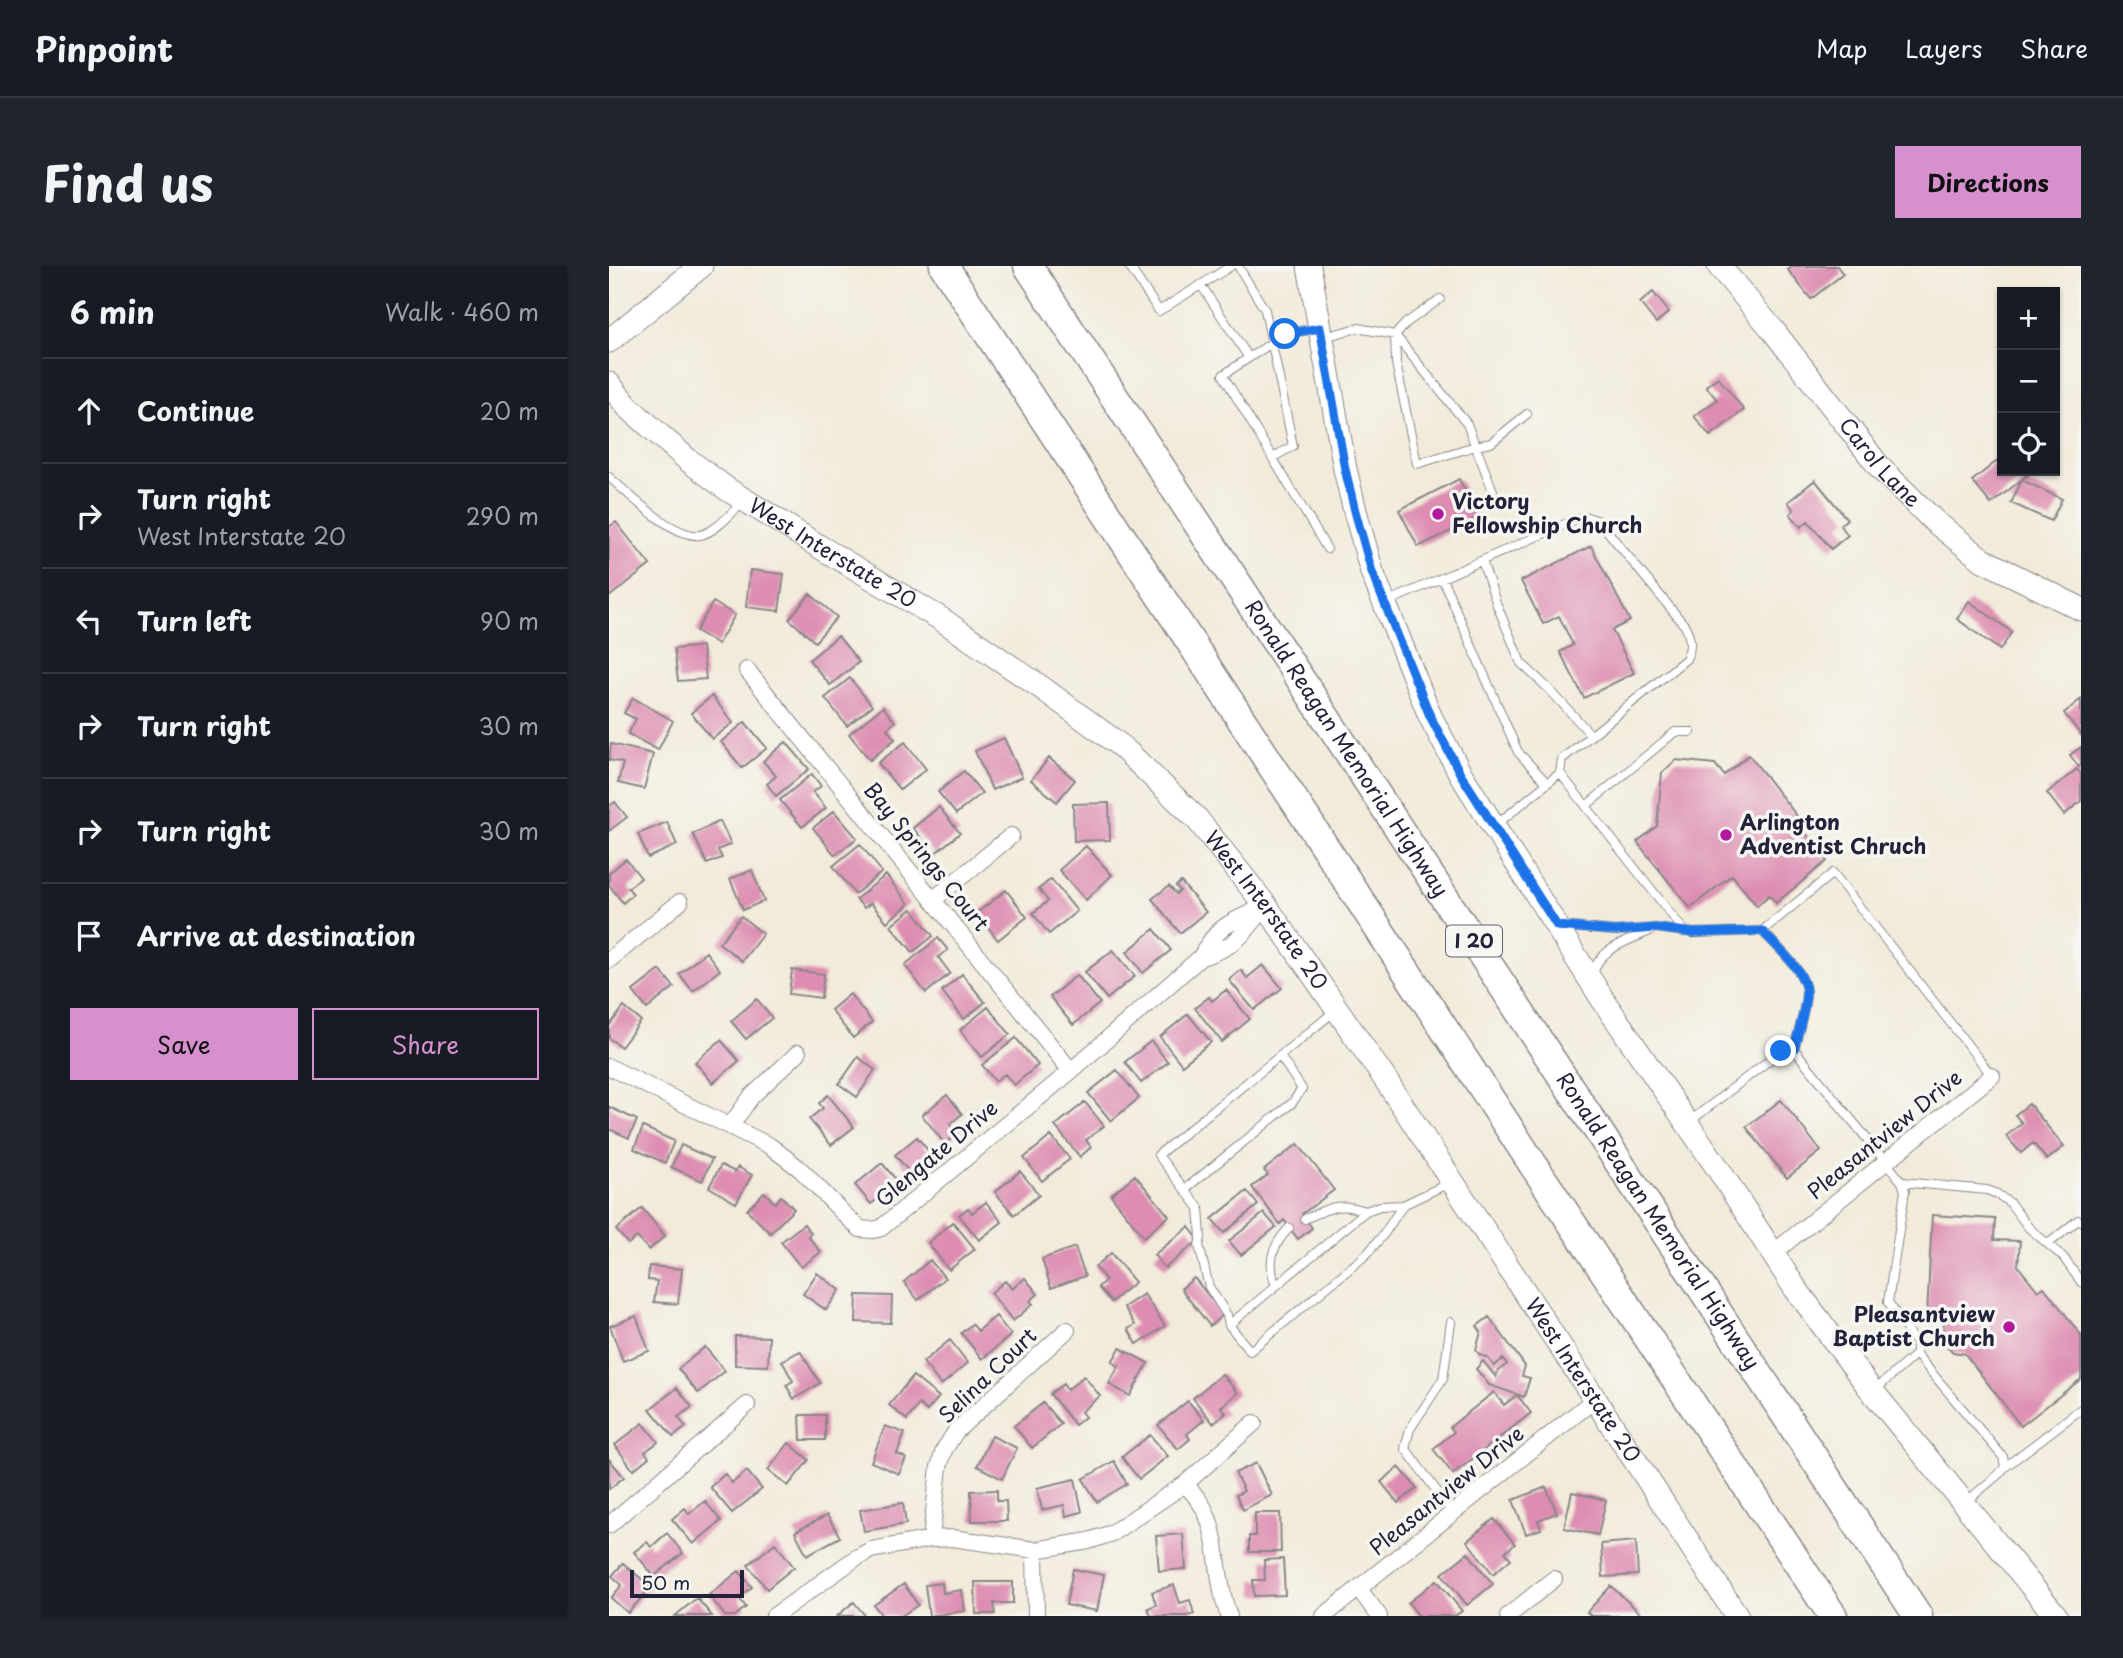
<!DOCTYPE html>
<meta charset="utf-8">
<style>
body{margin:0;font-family:"Playpen Sans",sans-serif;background:#20242c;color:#f1f3f6}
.controls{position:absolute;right:21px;top:21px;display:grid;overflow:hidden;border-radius:0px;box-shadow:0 2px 5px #0004}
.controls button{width:63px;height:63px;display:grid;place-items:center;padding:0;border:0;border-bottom:2px solid #363941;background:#171b24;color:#f1f3f6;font:35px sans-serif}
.scale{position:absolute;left:21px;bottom:18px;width:114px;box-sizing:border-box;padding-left:7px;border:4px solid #22223b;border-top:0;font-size:19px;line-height:24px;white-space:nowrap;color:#22223b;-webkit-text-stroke:5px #f6f6f2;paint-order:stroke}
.stop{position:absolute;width:21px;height:21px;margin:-16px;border:5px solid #1a73e8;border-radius:50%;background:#fff}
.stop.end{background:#1a73e8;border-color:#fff;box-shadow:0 2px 7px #0008}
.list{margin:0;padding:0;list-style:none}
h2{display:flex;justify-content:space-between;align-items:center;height:91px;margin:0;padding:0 28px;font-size:30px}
h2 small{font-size:23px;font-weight:400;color:#9ea1a6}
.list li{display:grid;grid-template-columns:46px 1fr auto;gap:21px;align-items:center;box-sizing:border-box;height:105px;padding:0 28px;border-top:2px solid #363941}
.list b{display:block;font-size:26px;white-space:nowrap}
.list p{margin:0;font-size:23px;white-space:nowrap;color:#9ea1a6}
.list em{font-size:23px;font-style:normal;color:#9ea1a6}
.actions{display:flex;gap:14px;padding:21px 28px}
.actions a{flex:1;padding:16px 0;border:2px solid #d690ce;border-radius:0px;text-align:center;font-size:24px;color:#d690ce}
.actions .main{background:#d690ce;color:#111}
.icon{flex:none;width:38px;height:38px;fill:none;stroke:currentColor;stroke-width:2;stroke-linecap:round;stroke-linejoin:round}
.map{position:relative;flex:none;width:1472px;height:1350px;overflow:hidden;border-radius:0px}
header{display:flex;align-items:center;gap:42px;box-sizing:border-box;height:98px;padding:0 35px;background:#171b24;border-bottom:2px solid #363941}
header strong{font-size:33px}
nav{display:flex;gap:38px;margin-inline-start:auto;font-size:24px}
.intro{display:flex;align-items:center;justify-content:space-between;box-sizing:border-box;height:168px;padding:0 42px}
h1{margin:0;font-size:49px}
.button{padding:18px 32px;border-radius:0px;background:#d690ce;color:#111;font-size:24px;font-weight:700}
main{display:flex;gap:42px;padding:0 42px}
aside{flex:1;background:#171b24;border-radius:0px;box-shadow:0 2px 5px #0004}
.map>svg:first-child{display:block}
.building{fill:#dd8db1}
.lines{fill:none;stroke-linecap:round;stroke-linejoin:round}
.lane-casing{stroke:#8a868a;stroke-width:10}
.street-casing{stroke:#8a868a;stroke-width:18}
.secondary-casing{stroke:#8a868a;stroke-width:25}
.highway-casing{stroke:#8a868a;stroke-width:31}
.lane{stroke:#fff;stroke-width:8}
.street{stroke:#fff;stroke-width:16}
.secondary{stroke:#fff;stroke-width:23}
.highway{stroke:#fff;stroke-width:28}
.route{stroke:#1a73e8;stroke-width:9}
.poi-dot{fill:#b5179e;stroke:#f6f6f2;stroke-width:2.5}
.labels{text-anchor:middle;stroke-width:7;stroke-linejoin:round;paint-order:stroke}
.shield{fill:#f6f6f2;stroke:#626272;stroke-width:2}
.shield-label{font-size:19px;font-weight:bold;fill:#22223b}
.street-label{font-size:21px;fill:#22223b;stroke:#f6f6f2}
.poi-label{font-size:21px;font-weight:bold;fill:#22223b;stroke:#f6f6f2;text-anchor:start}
</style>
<header>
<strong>Pinpoint</strong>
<nav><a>Map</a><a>Layers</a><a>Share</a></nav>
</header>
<div class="intro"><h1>Find us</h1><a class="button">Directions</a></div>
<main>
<aside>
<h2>6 min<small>Walk · 460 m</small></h2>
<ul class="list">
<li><svg class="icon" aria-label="ahead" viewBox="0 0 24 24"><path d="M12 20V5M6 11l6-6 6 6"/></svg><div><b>Continue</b></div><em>20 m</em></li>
<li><svg class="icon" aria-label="right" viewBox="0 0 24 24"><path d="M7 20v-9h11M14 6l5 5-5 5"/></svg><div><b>Turn right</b><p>West Interstate 20</p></div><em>290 m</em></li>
<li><svg class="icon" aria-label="left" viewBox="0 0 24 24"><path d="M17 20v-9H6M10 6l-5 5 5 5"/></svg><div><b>Turn left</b></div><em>90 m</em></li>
<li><svg class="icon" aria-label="right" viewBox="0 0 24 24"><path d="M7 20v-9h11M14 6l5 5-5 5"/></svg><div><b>Turn right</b></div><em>30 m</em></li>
<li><svg class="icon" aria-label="right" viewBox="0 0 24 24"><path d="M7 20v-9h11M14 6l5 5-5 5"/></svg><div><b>Turn right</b></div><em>30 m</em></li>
<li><svg class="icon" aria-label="arrive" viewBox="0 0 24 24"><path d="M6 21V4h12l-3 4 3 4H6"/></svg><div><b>Arrive at destination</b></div></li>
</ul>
<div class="actions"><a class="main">Save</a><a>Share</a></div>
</aside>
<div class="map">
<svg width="1472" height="1350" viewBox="0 0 1472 1350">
<rect width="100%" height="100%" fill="#f6f6f2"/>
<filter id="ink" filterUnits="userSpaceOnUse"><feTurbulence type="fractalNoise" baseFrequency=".0143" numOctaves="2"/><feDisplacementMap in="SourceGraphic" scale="14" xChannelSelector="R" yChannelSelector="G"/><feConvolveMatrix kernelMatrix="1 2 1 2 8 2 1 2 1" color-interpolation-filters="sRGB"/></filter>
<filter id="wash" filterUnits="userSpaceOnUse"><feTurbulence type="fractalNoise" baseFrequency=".00686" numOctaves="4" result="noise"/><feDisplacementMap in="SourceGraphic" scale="28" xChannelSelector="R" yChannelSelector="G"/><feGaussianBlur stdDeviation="1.57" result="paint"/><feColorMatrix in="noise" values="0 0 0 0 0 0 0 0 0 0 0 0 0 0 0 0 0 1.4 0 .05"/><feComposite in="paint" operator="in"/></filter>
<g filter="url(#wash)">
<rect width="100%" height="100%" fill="#f2ebda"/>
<g id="blocks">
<!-- building -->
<path class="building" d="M1184,0h44l6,8 -32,25 -23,-29z
M1044,26l16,20 -13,11 -16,-20z
M1109,111l26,33 -34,26 -16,-20 23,-16 -11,-14z
M1393,191v14h24l3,3 -38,30 -19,-23z
M850,213l20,38 -61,30 -19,-37z
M1206,214l32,39 -7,6 8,10 -17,14 -23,-28 -7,6 -11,-13 4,-4 -6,-8z
M1413,214l40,19 -11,22 -40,-18z
M7,256l34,43 -41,32v-70z
M982,280l39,75 -18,9 22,43 -50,25 -24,-46 13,-7 -14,-29 -16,8 -22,-43z
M141,304l34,4 -5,37 -33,-4z
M201,328l27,23 -22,25 -26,-23z
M1360,335l43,31 -12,18 -43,-31z
M104,336l22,13 -17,29 -22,-13z
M229,370l21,26 -29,23 -21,-25z
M93,380l4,33 -28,2 -4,-32z
M241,412l22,28 -25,20 -22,-28z
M103,430l21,27 -21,16 -21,-26z
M24,432l40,23 -15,29 -30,-16 8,-15 -12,-6z
M1472,433v36l-17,-22z
M274,441l12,15 -8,7 8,10 -25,21 -21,-26z
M136,456l22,26 -25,20 -21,-26z
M395,472l18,39 -30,13 -17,-39z
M177,476l23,27 -33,27 -9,-12 9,-8 -13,-15z
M296,476l21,27 -26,21 -22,-27z
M2,478l42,10 -9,35 -26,-6 5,-20 -14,-3z
M1472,481v18l-2,2 -9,-12z
M1140,489l51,65 1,7 26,34 -51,42 -7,-8 -12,11 -25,-31 -42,33 -53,-66 20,-16 5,-53 14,-13 39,4 9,11z
M440,492l26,22 -18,22 -26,-22z
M1468,503l4,5v27l-17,14 -17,-22z
M355,505l18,22 -26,21 -18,-22z
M203,508l9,12 -8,6 13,16 -24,19 -22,-27z
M6,536l12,15 -18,14v-25z
M500,537l1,37 -36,1 -1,-37z
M330,541l21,26 -26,21 -21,-26z
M225,545l23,27 -22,17 -22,-27z
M111,555l11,23 -13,6 4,8 -15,6 -14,-30z
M58,556l10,23 -29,13 -10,-24z
M251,578l22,28 -27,22 -22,-28z
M477,580l26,29 -26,25 -27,-30z
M17,593l15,19 -13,10 5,6 -10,9 -14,-18v-12z
M143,604l12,31 -21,9 -13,-31z
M277,609l23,29 -22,18 -16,-19 -7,5 -8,-9z
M442,613l26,32 -28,23 -16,-21 15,-12 -9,-12z
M572,616l25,30 -26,21 -28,-34 17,-13 7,8 4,-3 -4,-5z
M397,624l21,27 -29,23 -21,-27z
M303,643l21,27 -20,16 -22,-26z
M132,650l22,18 -21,27 -23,-18z
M545,663l17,21 -28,23 -16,-21z
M329,672l10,12 -10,7 12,16 -24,20 -21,-28z
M504,684l22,26 -28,23 -22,-27z
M97,686l14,18 -27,21 -14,-17z
M654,699l19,23 -28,22 -25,-30 12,-10 6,8z
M51,704l14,17 -27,22 -14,-18z
M183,704l32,4 -3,24 -32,-4z
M353,708l23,28 -21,17 -22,-28z
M468,709l23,28 -27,22 -23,-28z
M617,724l24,29 -28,23 -27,-34 14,-11 3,4z
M241,728l22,28 -19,16 -22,-28z
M148,733l15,19 -26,21 -15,-18z
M15,741l17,14 -20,26 -12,-9v-12z
M379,741l22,27 -28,23 -22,-27z
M579,748l23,28 -29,23 -22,-28z
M407,772l22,27 -24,20 -9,-11 -10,7 -13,-16z
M112,774l18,21 -26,22 -18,-21z
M542,775l17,21 -27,21 -16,-21z
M249,791l17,13 -18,27 -18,-13z
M508,804l22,28 -28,23 -23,-28z
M219,829l26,32 -23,18 -22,-26 14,-11 -4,-5z
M338,829l15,19 -12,10 8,9 -13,11 -23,-29z
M1172,834l40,51 -34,27 -41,-51z
M476,836l19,24 -18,14 5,7 -11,10 -25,-31z
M1420,838l35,42 -17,14 -14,-17 -12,10 -15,-17 16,-13 -7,-8z
M0,841l28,13 -8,18 -20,-9z
M34,861l31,14 -9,22 -31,-14z
M442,870l19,23 -28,22 -18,-23z
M308,871l15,18 -22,18 -15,-18z
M689,878l36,46 -32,24 10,14 -14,11 -14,-19 -4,4 -28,-37 16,-12 -4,-5z
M72,879l31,14 -10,22 -31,-14z
M273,897l16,19 -27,22 -16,-19z
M112,899l14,7 3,-5 14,8 -16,28 -27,-16z
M411,905l19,24 -25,20 -19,-23z
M526,909l34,41 -25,21 -33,-42z
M638,925l11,14 -34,28 -12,-14z
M155,926l11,11 6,-7 13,13 -24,24 -23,-23z
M377,936l16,20 -23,18 -20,-25 9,-7 4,5z
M33,942l23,28 -16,14 -12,-13 -9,7 -12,-14z
M655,947l12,14 -35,28 -12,-14z
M1323,949l63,4 -1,21 26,1 -2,25 20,25 6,-4 37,48v44l-60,47 -56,-72 -12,-2 -8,-8 -2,-5 1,-21 -17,-1z
M344,956l22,27 -26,21 -21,-27z
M195,958l7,9 -3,3 13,16 -20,15 -20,-25z
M580,961l10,13 -34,28 -11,-13z
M466,981l10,29 -34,12 -9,-29z
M502,987l24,29 -24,20 -13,-15 8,-7 -11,-13z
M321,994l15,18 -27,22 -14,-18z
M40,1000l33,3 -4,35 -24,-2 3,-21 -9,-1z
M208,1007l23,17 -14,20 -23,-16z
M416,1012l13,16 -8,7 3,3 -20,17 -22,-28 14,-12 7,8z
M585,1012l30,36 -14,12 -29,-37z
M535,1028l21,32 -28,18 -9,-15 7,-4 -11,-18z
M248,1029l35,1 -1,27 -35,-1z
M27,1050l13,35 -26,10 -13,-35z
M387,1050l15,19 -29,24 -21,-26 11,-9 6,7z
M880,1051l36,49 -3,10 8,2 -6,19 -35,-12 -13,-16 7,-8 13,16 2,-6 9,-7 -4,-5 -9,7 -6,-8 -8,-3 -4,-5 5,-18 -4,-6z
M126,1070l34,1 -1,29 -33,-1z
M341,1074l18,23 -27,22 -18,-23z
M96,1081l20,24 -27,22 -20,-24z
M511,1082l28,15 -18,33 -21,-12 10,-18 -7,-4z
M191,1085l20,32 -26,16 -8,-14 7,-4 -11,-20z
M613,1108l16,19 -17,14 5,6 -13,10 -20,-25z
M304,1110l26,21 -12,14 -8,-7 -12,16 -18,-15z
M475,1110l16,20 -19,16 4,5 -10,8 -25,-31 13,-10 4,6z
M68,1122l15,19 -14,10 8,10 -13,10 -23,-28z
M885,1126l10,13 13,-10 14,18 -78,61 -20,-25 21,-17 -4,-5z
M579,1135l16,19 -17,14 3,5 -12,10 -20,-24z
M434,1137l18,21 -29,24 -18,-22z
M191,1149h25v25h-24z
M34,1157l15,19 -13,10 4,5 -16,13 -18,-25z
M276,1160l20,7 -8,21 9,4 -7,16 -28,-12z
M541,1169l18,21 -29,23 -17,-22z
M383,1170l25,12 -15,31 -25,-13z
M180,1177l20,17 -21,26 -20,-16z
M0,1193l15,18 -15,12z
M505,1195l13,23 -30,18 -14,-23z
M647,1197l16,32 -29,15 -7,-15 8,-4 -9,-18z
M790,1201l18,21 -19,15 -17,-21z
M138,1205l15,18 -30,24 -22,-26 15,-13 7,9z
M466,1213l7,33 -16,4 -2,-11 -22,5 -5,-22z
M937,1221l11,26 -19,7 3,9 -15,5 -13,-34z
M388,1224v11h9l1,20h-35l-1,-30z
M963,1226l34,8 -8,35 -34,-7z
M96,1235l16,20 -28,23 -21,-25 13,-11 4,6z
M294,1237l3,21 -42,7 -4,-21z
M646,1247h25l1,39h-32v-16h6z
M218,1249l13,22 -33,18 -12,-23z
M885,1253l21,25 -10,8 6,7 -18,15 -26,-33z
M58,1267l16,20 -29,23 -20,-24 13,-10 4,5z
M574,1268l3,35 -27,2 -3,-35z
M1027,1275l2,34 -35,2 -2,-33z
M166,1277l19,24 -27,22 -19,-24z
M859,1287l25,31 -26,21 -25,-31z
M674,1293l2,36 -31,1 -1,-16h12l-1,-20z
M14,1297l28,24 -23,26 -17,-15 11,-13 -10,-9z
M464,1303l31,6 -7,36 -31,-6z
M130,1305l13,16 -13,11 7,9 -11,9h-10l-16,-21z
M828,1314l25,31 -7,5h-36l-11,-13z
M366,1316h38v21h-19l1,11h-19z
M333,1317l1,10 19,-3 3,21 -36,5 -4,-31z
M295,1318l14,21 -17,11h-19l-8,-11z
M565,1319l6,18 10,-3 4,14 -7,2h-36l-3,-8 8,-3 -4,-13z
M1002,1320l30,28 -2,2h-48l-4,-4z
M88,1332l15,18h-37z
M245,1336l11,14h-28z"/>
</g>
</g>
<g filter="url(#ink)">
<use href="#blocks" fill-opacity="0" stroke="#8a868a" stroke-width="2"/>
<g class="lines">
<defs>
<path id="lane" d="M520,0l30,45 72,-45
M629,0l27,44 28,136 -21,12
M592,19l48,73
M831,33l-34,24 -11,12 1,28 21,101 58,-18 16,-3 36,-29
M708,62l-32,6 -62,41 104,174
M715,71l34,-9 37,7 72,89 26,67
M0,211c20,17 64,61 91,58 16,-3 31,-22 43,-33
M873,295l15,44 24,58 29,27 41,45
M833,312l76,174 29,31
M778,336l192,-84 8,-1 12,4 86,105c6,12 7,21 1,33l-124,100 -2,14
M977,540l89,-74h16
M888,558l63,-51 125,159
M951,660l55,5 41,-3 37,5 69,-2 71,-58 159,203
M1153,665c14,15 45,41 44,63 -1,18 -8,38 -12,55
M984,711c2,-28 36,-36 57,-46
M726,745l-177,144 41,53 2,30 -2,7 10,42 18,28 2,10 21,26 116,-96 18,-21 19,-29
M1080,856l92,-71 13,-2 108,133 3,9 -17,111 28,42v10l-41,36
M1293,916l85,8 10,4 13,9 19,25 34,29 18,25
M576,923l107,-86 10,-14 -22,-33
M696,953c25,-12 34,-17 61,-8
M1439,978l30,-24 3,1
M667,1020c-9,-24 -4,-40 13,-58
M842,1056l-8,57 -33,50 -5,19 48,65
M620,1059l137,-114 14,-5 23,-1 46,-22
M1307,1088l87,103 2,10 -6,7 -33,28
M1396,1201l76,-58"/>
<path id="street" d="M138,404l324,401
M324,634l78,-64
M592,691c32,-8 43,-23 62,-48
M0,694l71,-58
M0,801l161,79 30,23 43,44 17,16 13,1 8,-2 190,-157 130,-114c16,-33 33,-36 65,-51
M122,859l20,-28 47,-44
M1163,988l220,-178
M576,1218c8,9 17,18 22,31 13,32 9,68 22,101
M0,1259l138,-120
M322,1273l8,-72 5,-17 12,-19 111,-101
M426,1284l1,66
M750,1323l20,27
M165,1350l82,-58 15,-8 60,-11 21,-1 83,12 54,-9 23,-8 73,-49 69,-61
M715,1350l271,-217
M899,1350l46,-37"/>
<g id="secondary">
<path d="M700,0l36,203 10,42 17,61 58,144 30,57 143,227 114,167 78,121 73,98 188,230"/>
<path id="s1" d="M1110,0l53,63 109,140 53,52 49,39 98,49"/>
<path d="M0,75l92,-75"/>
<path id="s2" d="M0,118l19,23 60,53 39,29 93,58 121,72 101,69 79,58 76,73 69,87 121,176 350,534"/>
</g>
<g id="highway">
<path d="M335,0l590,900 299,450"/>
<path id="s3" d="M419,0l890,1350"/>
</g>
</defs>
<!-- lane casing -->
<use href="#lane" class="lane-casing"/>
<!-- street casing -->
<use href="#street" class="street-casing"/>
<!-- secondary casing -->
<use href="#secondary" class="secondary-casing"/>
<!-- highway casing -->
<use href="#highway" class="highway-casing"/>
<!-- lane -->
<use href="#lane" class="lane"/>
<!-- street -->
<use href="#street" class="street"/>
<!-- secondary -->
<use href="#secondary" class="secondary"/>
<!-- highway -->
<use href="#highway" class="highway"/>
</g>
</g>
<g class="lines" filter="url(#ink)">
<!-- route -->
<path class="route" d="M676,68l35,-6 25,141 10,42 17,61 58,144 30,57 97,153 58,5 41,-3 37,5 69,-2c14,15 45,41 44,63 -1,18 -8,38 -12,55l-13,2"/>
</g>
<!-- markers -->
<g class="poi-dot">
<circle cx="829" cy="248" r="7"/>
<circle cx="1117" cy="569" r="7"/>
<circle cx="1400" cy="1061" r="7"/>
</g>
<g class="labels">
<!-- shield labels -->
<rect class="shield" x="837" y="659.5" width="56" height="31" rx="5"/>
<g class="shield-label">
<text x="865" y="682">I 20</text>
</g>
<!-- street labels -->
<g class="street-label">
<text dy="7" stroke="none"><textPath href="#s1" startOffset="254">Carol Lane</textPath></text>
<text dy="7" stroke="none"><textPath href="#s2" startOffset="282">West Interstate 20</textPath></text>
<text dy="7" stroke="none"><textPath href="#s3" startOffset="578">Ronald Reagan Memorial Highway</textPath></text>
<text transform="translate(317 591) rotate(51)" y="7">Bay Springs Court</text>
<text dy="7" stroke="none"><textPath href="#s2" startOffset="849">West Interstate 20</textPath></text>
<text transform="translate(1276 869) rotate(-39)" y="7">Pleasantview Drive</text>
<text transform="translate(328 888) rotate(-40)" y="7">Glengate Drive</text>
<text dy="7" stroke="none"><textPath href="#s3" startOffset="1144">Ronald Reagan Memorial Highway</textPath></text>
<text transform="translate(379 1110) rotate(-44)" y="7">Selina Court</text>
<text dy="7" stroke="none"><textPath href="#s2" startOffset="1416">West Interstate 20</textPath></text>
<text transform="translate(838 1225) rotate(-39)" y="7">Pleasantview Drive</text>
</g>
<!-- poi labels -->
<g class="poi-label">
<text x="843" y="243">Victory<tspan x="843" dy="24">Fellowship Church</tspan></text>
<text x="1131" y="564">Arlington<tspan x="1131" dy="24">Adventist Chruch</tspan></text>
<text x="1386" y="1056" text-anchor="end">Pleasantview<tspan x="1386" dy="24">Baptist Church</tspan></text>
</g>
</g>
</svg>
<div class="controls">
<button>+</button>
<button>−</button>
<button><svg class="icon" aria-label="locate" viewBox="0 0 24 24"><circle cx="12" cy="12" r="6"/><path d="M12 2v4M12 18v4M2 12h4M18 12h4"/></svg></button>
</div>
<div class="scale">50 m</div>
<div class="stop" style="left:676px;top:68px"></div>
<div class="stop end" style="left:1172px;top:785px"></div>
</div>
</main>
